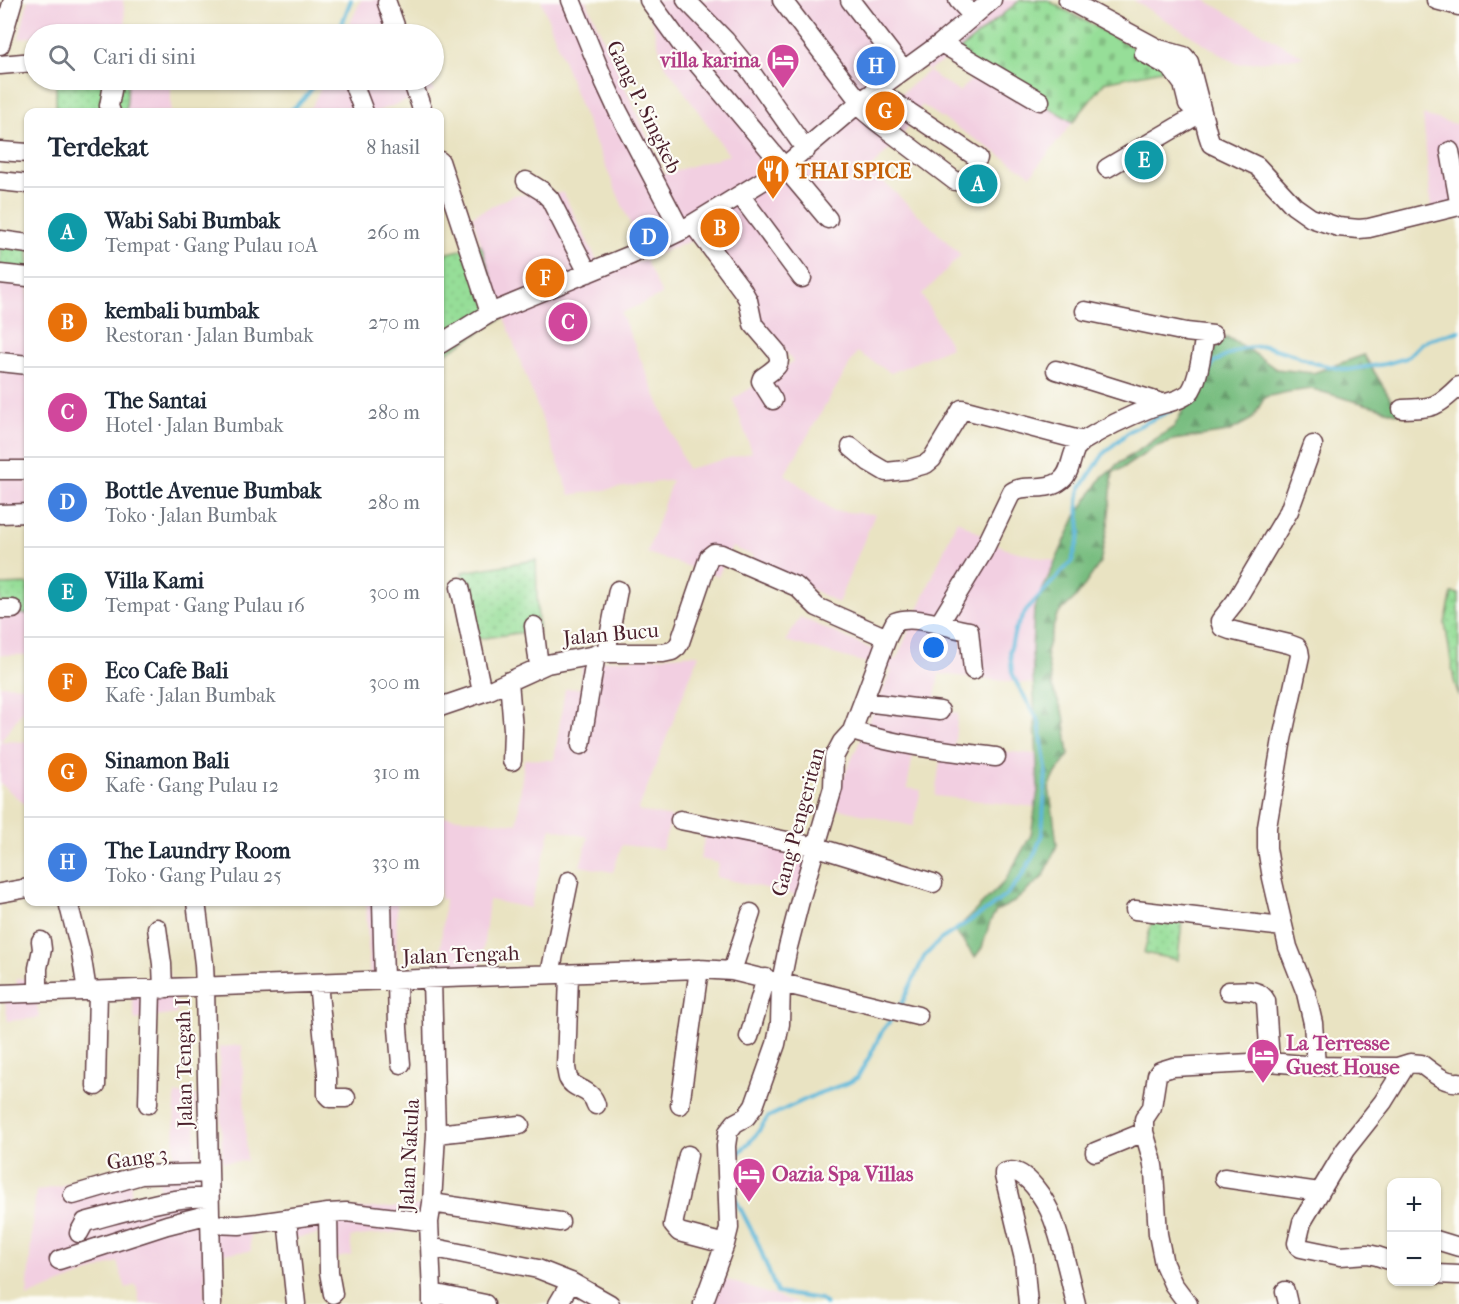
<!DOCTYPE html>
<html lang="id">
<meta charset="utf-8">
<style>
body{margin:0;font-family:"IM FELL French Canon",serif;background:#f2f2f3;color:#1f2937}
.controls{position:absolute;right:18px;bottom:18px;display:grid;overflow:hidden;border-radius:12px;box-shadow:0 2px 4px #0004}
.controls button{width:54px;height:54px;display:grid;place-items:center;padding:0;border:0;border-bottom:2px solid #e0e1e3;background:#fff;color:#1f2937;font:30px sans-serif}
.you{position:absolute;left:934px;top:648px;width:21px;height:21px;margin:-15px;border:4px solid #fff;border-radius:50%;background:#1a73e8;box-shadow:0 0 0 9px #1a73e833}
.badge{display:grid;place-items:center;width:39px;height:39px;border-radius:50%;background:#2563eb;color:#fff;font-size:20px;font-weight:700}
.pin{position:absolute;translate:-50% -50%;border:3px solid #fff;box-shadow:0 2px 6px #0006}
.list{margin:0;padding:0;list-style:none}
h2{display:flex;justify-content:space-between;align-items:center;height:78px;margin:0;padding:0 24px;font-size:26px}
h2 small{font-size:20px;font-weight:400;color:#747a83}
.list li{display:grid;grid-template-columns:39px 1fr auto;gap:18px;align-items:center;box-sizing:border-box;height:90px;padding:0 24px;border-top:2px solid #e0e1e3}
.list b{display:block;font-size:22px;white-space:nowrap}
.list p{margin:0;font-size:20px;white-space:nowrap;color:#747a83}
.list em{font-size:20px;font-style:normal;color:#747a83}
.icon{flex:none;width:33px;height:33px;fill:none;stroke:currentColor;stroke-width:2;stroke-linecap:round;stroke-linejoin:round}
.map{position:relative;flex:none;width:1459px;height:1304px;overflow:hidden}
.search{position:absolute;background:#fff;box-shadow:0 2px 4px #0004;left:24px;top:24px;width:420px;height:66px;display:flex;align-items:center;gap:15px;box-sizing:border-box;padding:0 21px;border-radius:33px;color:#747a83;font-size:22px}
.panel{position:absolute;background:#fff;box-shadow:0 2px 4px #0004;left:24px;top:108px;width:420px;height:798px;border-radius:12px}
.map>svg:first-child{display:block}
.built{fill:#f2cfe1;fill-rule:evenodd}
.grass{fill:url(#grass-dots);stroke:#707e62;stroke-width:1.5}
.forest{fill:url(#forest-firs);stroke:#616e56;stroke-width:1.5}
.cemetery{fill:url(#cemetery-stones);stroke:#707e62;stroke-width:1.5}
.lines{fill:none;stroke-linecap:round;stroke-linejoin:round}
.stream{stroke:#5bb7d9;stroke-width:4}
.minor-casing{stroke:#623c42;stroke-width:21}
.minor{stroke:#fff;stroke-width:18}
.labels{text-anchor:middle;stroke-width:4.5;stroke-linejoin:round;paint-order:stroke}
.hotel-label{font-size:21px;font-weight:bold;fill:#b23c85;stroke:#fdfcf7;text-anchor:start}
.street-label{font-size:21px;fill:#4a1f2b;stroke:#fdfcf7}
.food-label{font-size:21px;font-weight:bold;fill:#c56008;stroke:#fdfcf7;text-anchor:start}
</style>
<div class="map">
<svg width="1459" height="1304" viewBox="0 0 1459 1304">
<defs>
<pattern id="grass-dots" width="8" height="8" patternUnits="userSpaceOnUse" patternTransform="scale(1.5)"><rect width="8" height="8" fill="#96de98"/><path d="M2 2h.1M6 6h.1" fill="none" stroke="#83be83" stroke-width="1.8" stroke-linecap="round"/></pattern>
<pattern id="forest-firs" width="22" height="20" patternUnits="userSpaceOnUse" patternTransform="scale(1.5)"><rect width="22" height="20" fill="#78bd80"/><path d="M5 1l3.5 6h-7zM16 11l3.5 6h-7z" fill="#649969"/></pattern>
<pattern id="cemetery-stones" width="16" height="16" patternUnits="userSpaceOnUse" patternTransform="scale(1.5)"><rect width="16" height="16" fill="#96de98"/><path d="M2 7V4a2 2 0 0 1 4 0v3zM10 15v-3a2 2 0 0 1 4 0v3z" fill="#83be83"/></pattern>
</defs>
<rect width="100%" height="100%" fill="#fdfcf7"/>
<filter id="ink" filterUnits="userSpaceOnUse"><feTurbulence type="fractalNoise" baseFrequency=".0167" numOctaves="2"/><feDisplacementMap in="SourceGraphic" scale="12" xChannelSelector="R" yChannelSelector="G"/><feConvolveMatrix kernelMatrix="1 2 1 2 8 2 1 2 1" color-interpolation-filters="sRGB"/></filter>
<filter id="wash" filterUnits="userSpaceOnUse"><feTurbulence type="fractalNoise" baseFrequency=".008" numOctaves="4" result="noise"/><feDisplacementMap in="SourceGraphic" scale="24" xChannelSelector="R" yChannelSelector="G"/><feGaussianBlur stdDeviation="1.35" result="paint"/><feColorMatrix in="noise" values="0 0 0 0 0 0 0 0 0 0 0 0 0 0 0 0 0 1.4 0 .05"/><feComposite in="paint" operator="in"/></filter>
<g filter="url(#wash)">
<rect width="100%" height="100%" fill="#e9e3c2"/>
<!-- built -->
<path class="built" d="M28,0h95l4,34h-66l-1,-1 -26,1v2l-15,3z
M361,0h30l16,34h-62z
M541,0h45l78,174 65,-19 -66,-93 -17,-62h374l-64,53 -28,18 31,21 23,-24 91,54 -42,53 -109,-70 -21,32 -31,32 91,86 -39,40 29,52 -60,26 -34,-21 -72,122 49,37 41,3 -37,89 -23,-12 -64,-27 3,-8 -22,-9 -14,29 -71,-23 25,-73 -102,15 -66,-178 -32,-101 42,-21 49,-2 41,81 41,-15 -65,-153zM916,59l12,12 -50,42 -11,-15zM698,238l95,124 -60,37 19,53 -65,17 -66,-156 41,-18 -17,-36z
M1133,0h72l99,57 -67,7z
M128,80h43v32h-45z
M324,80h105l5,11 -59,21h-71l8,-6z
M1423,115l36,10v89l-27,8z
M0,273l28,2v245h-28z
M957,520l49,29 49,12 -21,48 -2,41 1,34 -94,-10 -6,36 25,3 -4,35 83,6 1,36 -3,17 -100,-11 6,-42 -27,-5 -7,39 14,2 -8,36 -83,-19 62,-137 -106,-29 14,-24 96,43z
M0,614h28v41h-28z
M699,654l-61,157 34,6 -10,32 -40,-4 -9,27 -33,-6 8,-29 -37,-9 -21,80 -41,-8 -8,68 -43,7 7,-76h-5v-83l77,8 7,-65 30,1 11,-71 16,-1 1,-26z
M0,685l28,1v17l-27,38 27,1v65l-28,-24z
M707,824l106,20 -13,52 -84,-19 2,-14 -18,-4z
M366,902h31l-1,77 -26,3z
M169,972l4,16 3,1 1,25 -42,6 -4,-29 17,-1 -1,-14z
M42,978l-6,19 3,21 -31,3 -4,-25h12l1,-17z
M242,1045l5,116 -25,1 -3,-115z
M175,1094l21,1 -1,70 14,-2 -4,56h44l2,32 -45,4 -1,49h-65l-4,-19 -10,3 -9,-26 -90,35 5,-70 4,-36 95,-21v30l30,-5 -5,-29 18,-1z
M427,1205v24l-77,8 2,18 -25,5 -1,-27 -37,6 -2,-26z
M707,1273l92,31h-101z"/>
<!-- grass -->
<path class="grass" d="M56,80h72l-2,32h-70z
M0,240l28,5v30l-28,-2z
M481,245l23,72 -64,40v-102z
M536,560l2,70 -60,9 -16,-67z
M28,584v30h-28v-29z
M1452,593l7,1v103l-5,-17 -9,-57z
M1154,913l28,7 -4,40 -34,-7z"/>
<!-- forest -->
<path class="forest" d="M1227,337l25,15 24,17 37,4 51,-18 36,59 -88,-25 -24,3 -23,5 -13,22 -24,13 -55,8 -18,7 -32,21 -4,2 -6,1 -5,54 -8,38 -22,32 -21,20 -11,37 6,35 12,28 5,40 -13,18 -7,15 4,25 4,32 -13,31 -30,26 -18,9 -6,11 -8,26 -7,9 -20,-26 50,-50 26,-46 7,-45 -6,-140 2,-41 42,-93 26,-39 6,-5 5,-2 3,-5 58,-38 22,-42 12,-30z"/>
<!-- cemetery -->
<path class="cemetery" d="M1020,0h27l124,68 -66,14 -32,40 -117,-69z"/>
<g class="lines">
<!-- stream -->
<path class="stream" d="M338,34l13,-34
M289,112c11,-9 22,-19 28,-32
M1205,378l9,-16 29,-14 22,-2 30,9 19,8 33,7 38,-6 21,-6 16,-15 9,-4 28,-8
M900,1007l24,-50 16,-17 48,-31 18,-14 14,-16 15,-26 7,-19 4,-65 -7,-47 -23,-40 -4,-10 -2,-21 5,-21 12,-21 45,-48 8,-27 -2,-33 2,-12 25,-37 26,-22 41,-20
M734,1158l22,-23 12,-18 49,-23 31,-11 9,-5 15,-26 10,-21 12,-15
M735,1198l22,43 20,52 43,6 6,5"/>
</g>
</g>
<g filter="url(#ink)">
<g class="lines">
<defs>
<path id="minor" d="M571,0l34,83 13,28 63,120
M649,0l32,44 147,175
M686,0l39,40 26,32 55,78
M782,0l78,102
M850,0l54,70
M958,0l15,16
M1068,0l91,49 25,7 5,6 19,73 3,9 46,22 37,40 17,12 27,9 21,2 10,-1 90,-22
M1436,0l23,6
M387,3l11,31
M941,43l99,58
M0,45l13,-45
M1144,53l27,15 12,16 5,20
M0,65l34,-3
M352,80l12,32
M412,80l11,32
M876,90l102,68
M857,105l19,16 79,60
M111,112l-2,-6 5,-26
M0,151l28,2
M1450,151l9,51
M440,161l50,152
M1107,168l85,-50
M0,181l28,3
M526,181l16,10 8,8 38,74
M740,195l62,83
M693,224l50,67 5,9 5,24 24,28c7,14 -5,18 -15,26l-1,3 12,19
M0,240l28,4
M0,274l28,3
M1085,311l101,21 27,3
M440,344l50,-31 141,-58 50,-24 98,-60 81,-69 81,-59 51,-43
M0,362l28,3
M1056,370l106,33
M1402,409c31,-1 35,-1 57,-23
M1313,445l-24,66 -54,91 -15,19 2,6 8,3 59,14 8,3 2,3 1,6 -18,83 -15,88v21l5,30 16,69 18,46 7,30 3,43
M851,447l18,15 17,10 19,-2 21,-6 6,-5 30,-50 121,32
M0,470h28
M0,514l28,-1
M460,587l22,105
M0,609h13
M939,624l44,-72 29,-60c12,-9 32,0 47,-10 12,-7 11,-23 17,-34 1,-1 6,-6 7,-7 21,-13 44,-24 67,-33 12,-5 29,-6 39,-15 10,-11 13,-44 16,-58
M534,626l5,40
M606,653l12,-63
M509,681l4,48 -1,32
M864,702l76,9
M440,707l50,-17 57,-26 59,-11h57l9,-2 5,-4 3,-5 29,-85 5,-4 7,1 76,33 20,20 70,31
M852,731c47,15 96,20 144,26
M581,745l15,-91
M680,820l137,27 116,36
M0,893l28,-5
M68,902l13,51 6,38
M196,902l8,62 1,24 7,316
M382,902l2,78
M1135,910l148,17
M157,928l5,36 1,25
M732,971l19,-58
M550,974l19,-93
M569,974l-3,94c1,4 1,7 2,10 6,13 23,9 28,27
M397,980l1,48 3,36
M318,983l9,90v22l3,3h16
M1228,991c13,0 31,-4 38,10l4,61
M38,993v-25l4,-19 -1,-8
M0,994l699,-25 33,2 186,45
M749,1037l17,-59
M96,1086l2,-95
M148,1104l3,-114
M680,1105l19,-136
M436,1134l84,-9
M1095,1152l49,-20
M688,1155l-15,70 6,7 46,12
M1224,1178l95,14
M73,1195l68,-20 68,-2
M432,1203l128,19
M328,1213l1,59 4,22
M287,1219l9,85
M210,1224l29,1 19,-2 70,-10 18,-1 83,10
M79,1233l6,-11c36,-9 88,-27 124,-24
M1436,1240l23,7
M430,1247l108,22 33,13 39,22
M59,1260l108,-35 43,-11
M1392,1261l-15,-5 -9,-2 -28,2 -39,-8 -3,-2 -1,-3 5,-21 43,-72 38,-48 23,-37
M1436,1274l23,1
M1285,1291l3,13
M432,1293l53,11
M432,1304v-11l-3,-71 3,-19 4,-69 -4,-154
M558,1304l13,-22
M703,1304l22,-60 4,-16 -3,-82 2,-14 7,-9 11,-6 8,-11 22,-62 4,-20 1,-42 7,-35 13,-50 32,-109 1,-31 8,-15 10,-11 35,-93 8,-16c21,-8 52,6 74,9l4,39
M1028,1304l-4,-45 -20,-83v-3c21,-10 43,30 49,46 10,27 16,57 23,85
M1188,1304l-15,-20 -9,-20 -6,-30 -4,-62 -2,-13 -8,-27v-13l8,-12 5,-32 3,-4 13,-4 97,-5 46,4 65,1h16l13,-4 11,1c11,8 24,20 38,18"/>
</defs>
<!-- minor casing -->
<use href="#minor" class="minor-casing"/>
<!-- minor -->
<use href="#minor" class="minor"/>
</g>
</g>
<!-- icons -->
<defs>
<symbol id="hotel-pin" viewBox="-11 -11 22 30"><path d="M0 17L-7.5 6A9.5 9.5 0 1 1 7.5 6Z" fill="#d1479c" stroke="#fdfcf7"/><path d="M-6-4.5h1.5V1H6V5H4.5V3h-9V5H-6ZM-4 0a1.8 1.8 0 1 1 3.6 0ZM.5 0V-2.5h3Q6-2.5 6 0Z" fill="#fff"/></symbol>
<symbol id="restaurant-pin" viewBox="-11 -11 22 30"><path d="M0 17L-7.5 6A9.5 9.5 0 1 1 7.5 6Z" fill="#e8710a" stroke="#fdfcf7"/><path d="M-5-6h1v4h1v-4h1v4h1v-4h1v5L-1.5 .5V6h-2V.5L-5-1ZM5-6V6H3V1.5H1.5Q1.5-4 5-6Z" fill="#fff"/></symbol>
</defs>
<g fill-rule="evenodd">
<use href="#hotel-pin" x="764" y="41" width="38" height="52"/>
<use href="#restaurant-pin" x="754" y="152" width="38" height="52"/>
<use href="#hotel-pin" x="1244" y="1036" width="38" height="52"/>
<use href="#hotel-pin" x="730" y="1155" width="38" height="52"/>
</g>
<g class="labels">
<!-- hotel labels -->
<g class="hotel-label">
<text x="760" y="67" text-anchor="end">villa karina</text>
<text x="1286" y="1050">La Terresse<tspan x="1286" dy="24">Guest House</tspan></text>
<text x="772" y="1181">Oazia Spa Villas</text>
</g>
<!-- street labels -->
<g class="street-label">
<text transform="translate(644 107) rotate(64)" y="7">Gang P. Singkeb</text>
<text transform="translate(611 634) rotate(-5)" y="7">Jalan Bucu</text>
<text transform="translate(798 822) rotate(-75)" y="7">Gang Pengeritan</text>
<text transform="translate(461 955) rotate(-2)" y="7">Jalan Tengah</text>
<text transform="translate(184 1063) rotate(-91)" y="7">Jalan Tengah I</text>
<text transform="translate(409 1155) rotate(-87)" y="7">Jalan Nakula</text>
<text transform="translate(137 1158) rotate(-9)" y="7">Gang 3</text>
</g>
<!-- food labels -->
<g class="food-label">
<text x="796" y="178">THAI SPICE</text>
</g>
</g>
</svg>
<div class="controls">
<button>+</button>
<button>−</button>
</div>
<div class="you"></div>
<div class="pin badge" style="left:978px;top:184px;background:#0f9aa8">A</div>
<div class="pin badge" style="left:720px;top:228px;background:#e8710a">B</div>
<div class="pin badge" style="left:568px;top:322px;background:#d1479c">C</div>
<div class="pin badge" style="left:649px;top:237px;background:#3f7fe0">D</div>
<div class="pin badge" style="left:1144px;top:160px;background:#0f9aa8">E</div>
<div class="pin badge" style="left:545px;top:278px;background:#e8710a">F</div>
<div class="pin badge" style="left:885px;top:111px;background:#e8710a">G</div>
<div class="pin badge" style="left:876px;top:66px;background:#3f7fe0">H</div>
<div class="search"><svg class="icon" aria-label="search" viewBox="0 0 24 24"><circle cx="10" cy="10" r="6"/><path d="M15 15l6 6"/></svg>Cari di sini</div>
<section class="panel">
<h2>Terdekat<small>8 hasil</small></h2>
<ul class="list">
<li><span class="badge" style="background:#0f9aa8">A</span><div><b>Wabi Sabi Bumbak</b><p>Tempat · Gang Pulau 10A</p></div><em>260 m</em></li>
<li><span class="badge" style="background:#e8710a">B</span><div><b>kembali bumbak</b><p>Restoran · Jalan Bumbak</p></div><em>270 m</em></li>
<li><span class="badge" style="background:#d1479c">C</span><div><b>The Santai</b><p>Hotel · Jalan Bumbak</p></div><em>280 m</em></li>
<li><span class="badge" style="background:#3f7fe0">D</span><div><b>Bottle Avenue Bumbak</b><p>Toko · Jalan Bumbak</p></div><em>280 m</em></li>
<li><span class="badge" style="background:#0f9aa8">E</span><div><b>Villa Kami</b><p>Tempat · Gang Pulau 16</p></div><em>300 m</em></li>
<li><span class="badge" style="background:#e8710a">F</span><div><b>Eco Cafe Bali</b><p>Kafe · Jalan Bumbak</p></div><em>300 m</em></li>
<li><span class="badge" style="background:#e8710a">G</span><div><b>Sinamon Bali</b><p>Kafe · Gang Pulau 12</p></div><em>310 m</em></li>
<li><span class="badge" style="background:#3f7fe0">H</span><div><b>The Laundry Room</b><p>Toko · Gang Pulau 25</p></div><em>330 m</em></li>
</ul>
</section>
</div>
